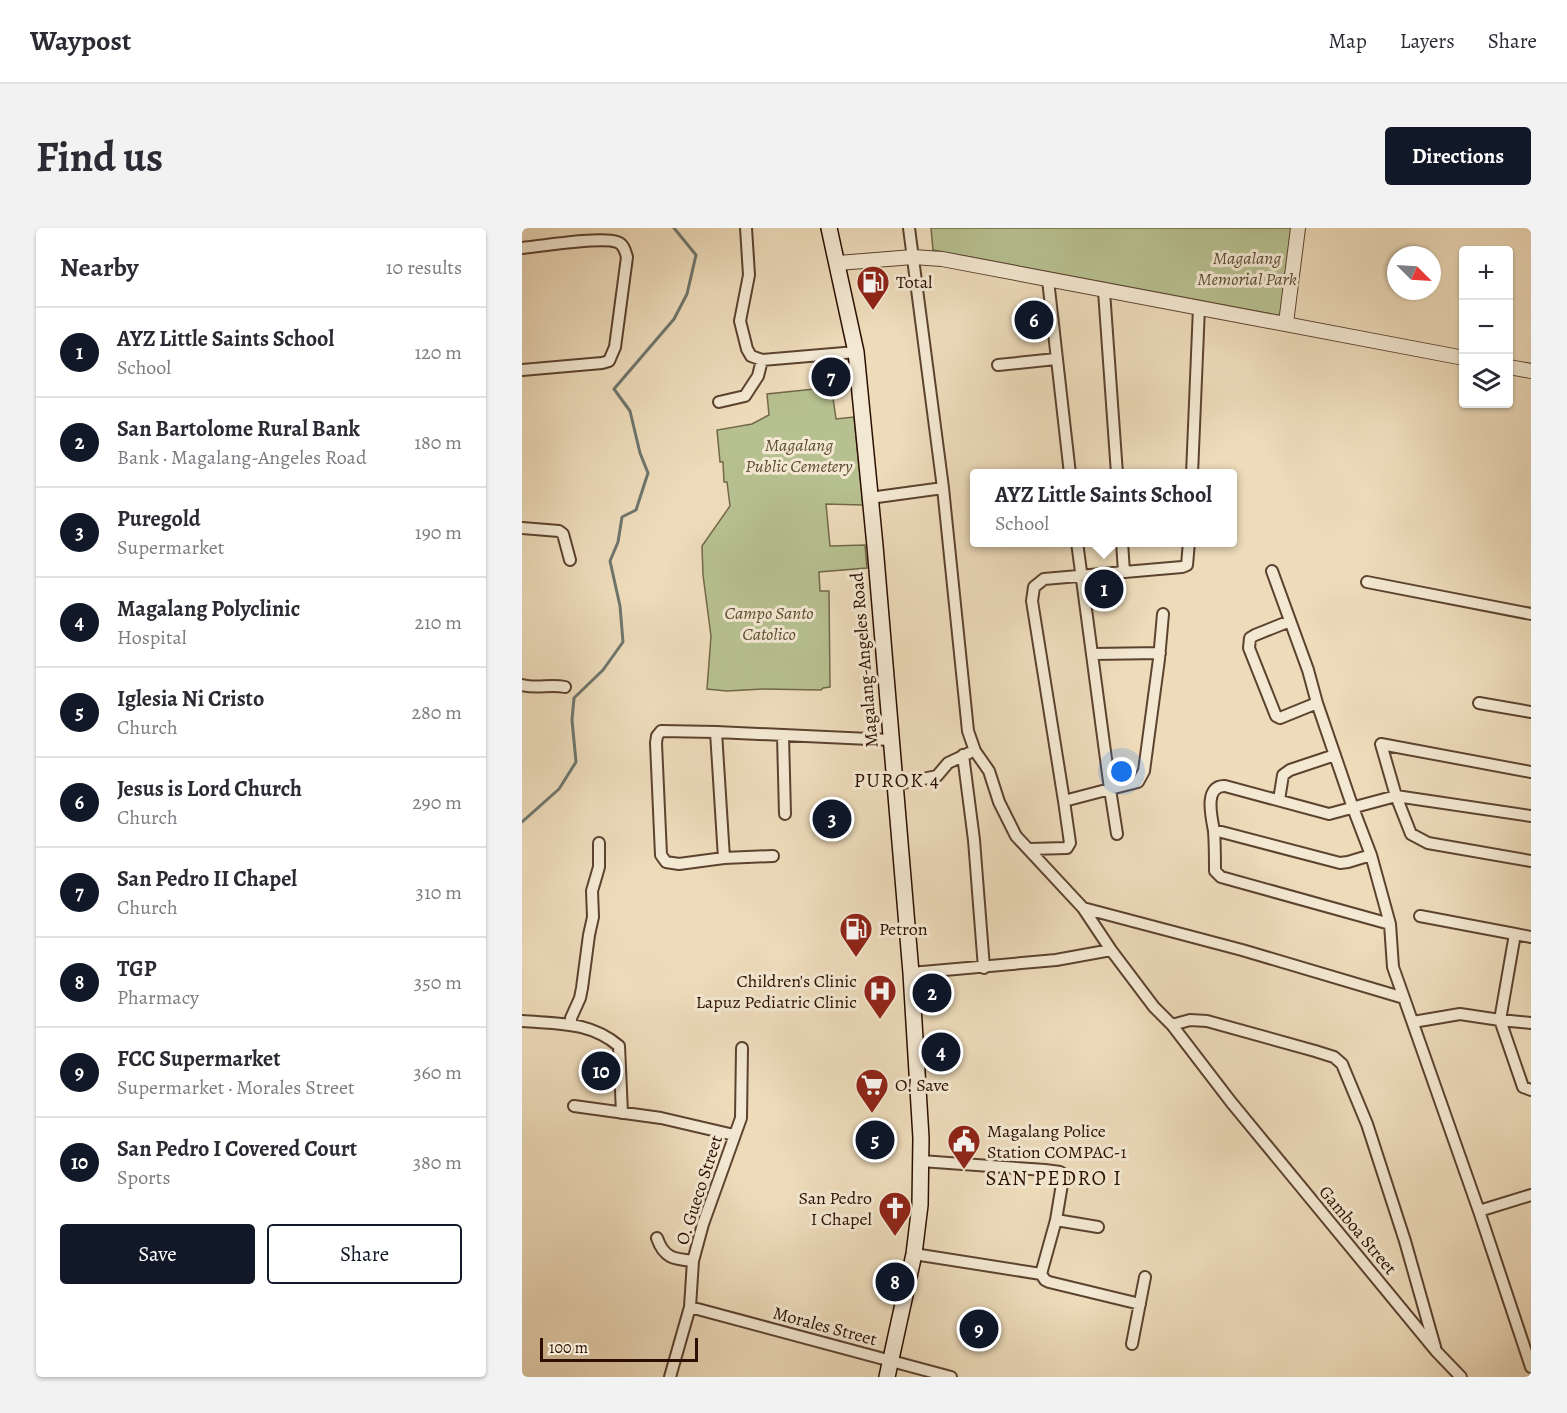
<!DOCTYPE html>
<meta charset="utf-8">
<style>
body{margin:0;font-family:Alegreya,serif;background:#f2f2f3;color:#2b2b33}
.controls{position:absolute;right:18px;top:18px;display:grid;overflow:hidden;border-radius:6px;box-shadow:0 2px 4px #0004}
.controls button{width:54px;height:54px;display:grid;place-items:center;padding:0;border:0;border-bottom:2px solid #e1e1e2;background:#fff;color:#2b2b33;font:30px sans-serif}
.compass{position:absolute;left:865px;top:18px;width:54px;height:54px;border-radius:50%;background:#fff;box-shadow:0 2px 4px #0004;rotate:114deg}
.scale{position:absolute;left:18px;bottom:15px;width:158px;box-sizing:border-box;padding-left:6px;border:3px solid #2c0f01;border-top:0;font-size:16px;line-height:21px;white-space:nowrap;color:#2c0f01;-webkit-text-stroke:4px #f3e8d2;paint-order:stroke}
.you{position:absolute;left:600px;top:544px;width:21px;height:21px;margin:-15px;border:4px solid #fff;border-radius:50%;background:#1a73e8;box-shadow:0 0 0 9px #1a73e833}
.badge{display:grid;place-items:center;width:39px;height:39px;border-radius:50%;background:#111827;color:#fff;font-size:20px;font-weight:700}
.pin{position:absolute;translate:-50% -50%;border:3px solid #fff;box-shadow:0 2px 6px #0006}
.popup{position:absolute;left:448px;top:241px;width:267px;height:78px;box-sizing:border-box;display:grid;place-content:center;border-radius:6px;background:#fff;filter:drop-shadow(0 2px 4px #0005);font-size:20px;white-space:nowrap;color:#7c7c81}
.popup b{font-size:22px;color:#2b2b33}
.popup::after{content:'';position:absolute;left:50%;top:100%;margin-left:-12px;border:12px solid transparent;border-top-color:#fff}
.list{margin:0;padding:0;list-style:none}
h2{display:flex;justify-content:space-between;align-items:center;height:78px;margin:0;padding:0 24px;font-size:26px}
h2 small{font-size:20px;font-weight:400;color:#7c7c81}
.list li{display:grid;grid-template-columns:39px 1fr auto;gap:18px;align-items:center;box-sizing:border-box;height:90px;padding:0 24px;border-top:2px solid #e1e1e2}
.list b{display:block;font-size:22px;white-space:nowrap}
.list p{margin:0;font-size:20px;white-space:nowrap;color:#7c7c81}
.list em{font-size:20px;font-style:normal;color:#7c7c81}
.actions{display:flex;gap:12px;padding:18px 24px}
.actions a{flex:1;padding:14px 0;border:2px solid #111827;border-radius:6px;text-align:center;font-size:21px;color:#111827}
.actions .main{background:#111827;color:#fff}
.icon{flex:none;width:33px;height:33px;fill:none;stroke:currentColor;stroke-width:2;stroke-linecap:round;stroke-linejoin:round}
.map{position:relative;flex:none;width:1009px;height:1149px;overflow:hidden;border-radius:6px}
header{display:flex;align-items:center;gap:36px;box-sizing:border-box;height:84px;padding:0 30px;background:#fff;border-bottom:2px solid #e1e1e2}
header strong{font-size:28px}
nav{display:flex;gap:33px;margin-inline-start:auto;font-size:21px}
.intro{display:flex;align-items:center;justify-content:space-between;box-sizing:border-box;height:144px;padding:0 36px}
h1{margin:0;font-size:42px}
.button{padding:15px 27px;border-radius:6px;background:#111827;color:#fff;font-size:21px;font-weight:700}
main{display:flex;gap:36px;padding:0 36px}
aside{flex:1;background:#fff;border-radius:6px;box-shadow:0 2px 4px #0004}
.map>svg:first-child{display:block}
.green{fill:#b7c090;stroke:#726848;stroke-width:1.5}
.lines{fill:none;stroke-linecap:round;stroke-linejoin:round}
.stream{stroke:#6e766d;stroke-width:3}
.minor-casing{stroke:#5c422f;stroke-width:14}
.tertiary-casing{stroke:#5c422f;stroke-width:16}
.secondary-casing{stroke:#2c0f01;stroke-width:18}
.minor{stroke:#f3e8d2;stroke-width:10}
.tertiary{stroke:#f3e8d2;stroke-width:14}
.secondary{stroke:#f3e8d2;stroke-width:15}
.labels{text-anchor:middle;stroke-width:6;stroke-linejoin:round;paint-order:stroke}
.park-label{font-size:18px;font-style:italic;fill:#5d4d33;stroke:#f3e8d2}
.poi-label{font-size:18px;fill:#2c0f01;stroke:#f3e8d2;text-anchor:start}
.street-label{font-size:18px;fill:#2c0f01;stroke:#f3e8d2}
.neighbourhood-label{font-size:20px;letter-spacing:1.5px;fill:#2c0f01;stroke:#f3e8d2}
.quarter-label{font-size:21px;letter-spacing:1.5px;fill:#2c0f01;stroke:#f3e8d2}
</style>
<header>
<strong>Waypost</strong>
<nav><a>Map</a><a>Layers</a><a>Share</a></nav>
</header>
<div class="intro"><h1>Find us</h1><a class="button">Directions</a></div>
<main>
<aside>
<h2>Nearby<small>10 results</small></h2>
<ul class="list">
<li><span class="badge">1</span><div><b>AYZ Little Saints School</b><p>School</p></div><em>120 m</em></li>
<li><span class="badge">2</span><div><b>San Bartolome Rural Bank</b><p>Bank · Magalang-Angeles Road</p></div><em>180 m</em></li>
<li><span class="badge">3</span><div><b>Puregold</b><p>Supermarket</p></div><em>190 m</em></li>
<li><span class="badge">4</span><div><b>Magalang Polyclinic</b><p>Hospital</p></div><em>210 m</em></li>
<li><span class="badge">5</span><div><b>Iglesia Ni Cristo</b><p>Church</p></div><em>280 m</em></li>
<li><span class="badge">6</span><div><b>Jesus is Lord Church</b><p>Church</p></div><em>290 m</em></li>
<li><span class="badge">7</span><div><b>San Pedro II Chapel</b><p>Church</p></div><em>310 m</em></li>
<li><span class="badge">8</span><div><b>TGP</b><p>Pharmacy</p></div><em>350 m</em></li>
<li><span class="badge">9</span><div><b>FCC Supermarket</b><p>Supermarket · Morales Street</p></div><em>360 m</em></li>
<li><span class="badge">10</span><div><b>San Pedro I Covered Court</b><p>Sports</p></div><em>380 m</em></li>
</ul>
<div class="actions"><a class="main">Save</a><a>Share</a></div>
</aside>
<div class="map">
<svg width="1009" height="1149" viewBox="0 0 1009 1149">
<rect width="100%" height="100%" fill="#eddbba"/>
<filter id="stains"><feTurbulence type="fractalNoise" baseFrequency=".00333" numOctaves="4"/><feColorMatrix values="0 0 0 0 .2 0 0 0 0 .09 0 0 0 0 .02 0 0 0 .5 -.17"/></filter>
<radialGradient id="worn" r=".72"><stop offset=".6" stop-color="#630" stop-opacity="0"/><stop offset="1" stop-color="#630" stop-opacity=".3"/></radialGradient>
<!-- green -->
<path class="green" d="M409,0h362l-11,88 -349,-66z
M302,160l2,11 7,-1 3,21 18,-2 9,88 -37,-1 4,42 35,-1 2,23 -48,4 1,19h9l1,96 -7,1 -2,2 -58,-1 -36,2 -20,-2 4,-53 -8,-61 -1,-29 28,-40 -3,-24h-3l-1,-20h-3l-3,-32 35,-6 17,-9 -2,-21z"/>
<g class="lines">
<!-- stream -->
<path class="stream" d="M0,594l37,-33 17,-27 -4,-42 2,-22 29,-28 20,-28 -3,-36 -10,-45 8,-19 4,-25 14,-7 12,-37 -8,-20 -10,-42 -16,-22 60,-70 13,-25 9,-39 -22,-27"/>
<defs>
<path id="minor" d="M224,0l3,47 -9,46 7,28 4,7 11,4 94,-8
M387,0l34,260 25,243 7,20 14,20 10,31 17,34 67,72 28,42 43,57 18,18 59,77 206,250 24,25
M0,20c19,-2 80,-12 95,-6 7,2 8,9 10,15l-12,90 -6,14 -7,2 -80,7
M526,52l22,194
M582,63l13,183
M476,137l58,-6
M197,174l26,-6 13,-20 4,-16
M670,246l7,-167
M348,270l73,-10
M0,300l37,3 4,3 7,26
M555,314l33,247 28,-7 6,-11 15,-112 4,-45
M600,314l2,30
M750,343l36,99 9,33 36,105 18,47 19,69 3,43 11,31
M845,354l164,32
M768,393l-35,14 -5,3 -1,10 27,68 4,2 37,-15
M571,426l67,-1
M0,457c15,4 28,-1 43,2
M957,475l52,9
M194,504l8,126 -45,6 -13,-2 -5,-7 -5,-112 1,-7 4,-5 55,1 175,8
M261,508l2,78
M441,527l11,85 10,128
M1009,544l-150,-28 15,52 15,38 17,9 103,18
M372,557l43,-9 11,-13 21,-10
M757,572l4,-25 7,-5 45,-15
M542,573l-32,-200 2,-14 10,-8 138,-12 5,-2 2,-23
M692,602l126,33 8,-1 23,-7
M507,621l38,-1 3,-5 -6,-42 46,-12 7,45
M202,630l49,-2
M561,680l159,42 162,48 75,213 52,156
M898,688l95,18
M868,696l-169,-47 -6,-6c0,-13 0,-27 -1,-40 -2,-12 -11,-46 11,-45l104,28 67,-18 135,20
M389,745l145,-13 55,-10
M0,793c36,3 67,0 97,25l3,67
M891,794l47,-8 40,6 15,-86 16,3
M1009,795l-31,-3 23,67 8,3
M49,797v-7l9,-20 2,-10 7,-53 4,-18 -1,-26 7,-24v-24
M650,797l18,-5 17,1 108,30 19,6 8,7 25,60 38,117 30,106
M52,878l87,12 73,17
M957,983l52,-16
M534,992l42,7
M135,1010c7,20 16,21 36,23
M392,1026l127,20 15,-54 7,-42v-4l-3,-2 -15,-2 -124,-9
M519,1046l4,6 4,2 91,22
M168,1079l261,70
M610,1116l13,-67
M148,1149l20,-70 3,-46 10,-37 38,-106 1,-70"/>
<path id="tertiary" d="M316,35l75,-6 29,2 522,99
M764,95l12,-95
M987,139l22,4"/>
<path id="secondary" d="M307,0l27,124 19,194 36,427 10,165 -1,67 -6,49 -27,123"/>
</defs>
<!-- minor casing -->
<use href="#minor" class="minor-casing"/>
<!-- tertiary casing -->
<use href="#tertiary" class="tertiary-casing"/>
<!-- secondary casing -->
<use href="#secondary" class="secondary-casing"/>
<!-- minor -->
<use href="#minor" class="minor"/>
<!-- tertiary -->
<use href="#tertiary" class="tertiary"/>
<!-- secondary -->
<use href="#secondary" class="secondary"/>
</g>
<!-- icons -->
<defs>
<symbol id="fuel-pin" viewBox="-11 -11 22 30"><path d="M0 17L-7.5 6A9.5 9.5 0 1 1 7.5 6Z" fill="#8f2418" stroke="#f3e8d2"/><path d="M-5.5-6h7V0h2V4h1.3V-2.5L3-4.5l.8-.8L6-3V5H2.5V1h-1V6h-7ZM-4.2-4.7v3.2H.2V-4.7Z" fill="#fff"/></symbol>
<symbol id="hospital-pin" viewBox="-11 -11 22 30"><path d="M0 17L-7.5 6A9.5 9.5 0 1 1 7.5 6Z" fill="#8f2418" stroke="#f3e8d2"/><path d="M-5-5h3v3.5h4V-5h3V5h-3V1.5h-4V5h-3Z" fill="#fff"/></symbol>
<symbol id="supermarket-pin" viewBox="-11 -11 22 30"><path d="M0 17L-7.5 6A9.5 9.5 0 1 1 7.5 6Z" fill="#8f2418" stroke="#f3e8d2"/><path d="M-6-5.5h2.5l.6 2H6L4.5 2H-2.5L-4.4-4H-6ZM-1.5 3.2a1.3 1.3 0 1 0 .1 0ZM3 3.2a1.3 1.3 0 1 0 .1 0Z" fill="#fff"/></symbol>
<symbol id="civic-pin" viewBox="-11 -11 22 30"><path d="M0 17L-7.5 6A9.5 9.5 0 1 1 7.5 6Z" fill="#8f2418" stroke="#f3e8d2"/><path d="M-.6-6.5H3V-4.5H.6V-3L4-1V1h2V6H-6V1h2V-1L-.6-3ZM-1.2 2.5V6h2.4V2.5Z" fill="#fff"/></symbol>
<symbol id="church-pin" viewBox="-11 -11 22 30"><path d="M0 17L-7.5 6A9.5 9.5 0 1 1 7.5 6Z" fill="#8f2418" stroke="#f3e8d2"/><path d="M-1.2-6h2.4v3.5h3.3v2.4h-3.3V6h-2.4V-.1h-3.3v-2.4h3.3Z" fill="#fff"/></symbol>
</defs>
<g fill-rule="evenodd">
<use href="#fuel-pin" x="332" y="35" width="38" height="52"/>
<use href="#fuel-pin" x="315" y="682" width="38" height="52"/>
<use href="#hospital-pin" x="339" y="744" width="38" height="52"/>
<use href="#supermarket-pin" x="331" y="838" width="38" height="52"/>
<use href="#civic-pin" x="423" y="894" width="38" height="52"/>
<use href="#church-pin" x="354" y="961" width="38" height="52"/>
</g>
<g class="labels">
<!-- park labels -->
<g class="park-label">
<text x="725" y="36">Magalang<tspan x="725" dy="21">Memorial Park</tspan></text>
<text x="277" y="223">Magalang<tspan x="277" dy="21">Public Cemetery</tspan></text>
<text x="247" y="391">Campo Santo<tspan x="247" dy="21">Catolico</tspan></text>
</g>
<!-- poi labels -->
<g class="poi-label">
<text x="374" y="60">Total</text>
<text x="357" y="707">Petron</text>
<text x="335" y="759" text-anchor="end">Children's Clinic<tspan x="335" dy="21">Lapuz Pediatric Clinic</tspan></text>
<text x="373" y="863">O! Save</text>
<text x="465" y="909">Magalang Police<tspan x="465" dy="21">Station COMPAC-1</tspan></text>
<text x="350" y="976" text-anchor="end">San Pedro<tspan x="350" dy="21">I Chapel</tspan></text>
</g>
<!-- street labels -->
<g class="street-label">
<text transform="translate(342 432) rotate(-95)" y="6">Magalang-Angeles Road</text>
<text transform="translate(177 962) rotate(-72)" y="6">O. Gueco Street</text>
<text transform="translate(836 1002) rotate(50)" y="6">Gamboa Street</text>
<text transform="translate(303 1098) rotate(15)" y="6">Morales Street</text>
</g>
<!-- neighbourhood labels -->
<g class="neighbourhood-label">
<text x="375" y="559">PUROK 4</text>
</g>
<!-- quarter labels -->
<g class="quarter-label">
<text x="532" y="957">SAN PEDRO I</text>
</g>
</g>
<rect width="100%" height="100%" filter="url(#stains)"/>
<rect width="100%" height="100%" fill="url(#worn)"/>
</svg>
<div class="controls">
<button>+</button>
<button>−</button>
<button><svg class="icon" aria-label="layers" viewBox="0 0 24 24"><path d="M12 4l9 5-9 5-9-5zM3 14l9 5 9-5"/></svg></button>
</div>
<svg class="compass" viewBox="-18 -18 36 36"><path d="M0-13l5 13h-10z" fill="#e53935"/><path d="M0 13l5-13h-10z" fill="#7c7c81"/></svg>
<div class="scale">100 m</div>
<div class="you"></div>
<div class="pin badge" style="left:582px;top:361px">1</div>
<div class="popup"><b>AYZ Little Saints School</b>School</div>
<div class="pin badge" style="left:410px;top:765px">2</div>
<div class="pin badge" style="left:310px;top:591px">3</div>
<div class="pin badge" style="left:419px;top:824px">4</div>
<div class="pin badge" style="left:353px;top:912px">5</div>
<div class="pin badge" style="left:512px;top:92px">6</div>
<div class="pin badge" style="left:309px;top:149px">7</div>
<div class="pin badge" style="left:373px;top:1054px">8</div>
<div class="pin badge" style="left:457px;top:1101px">9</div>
<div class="pin badge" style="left:79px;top:843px">10</div>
</div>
</main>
